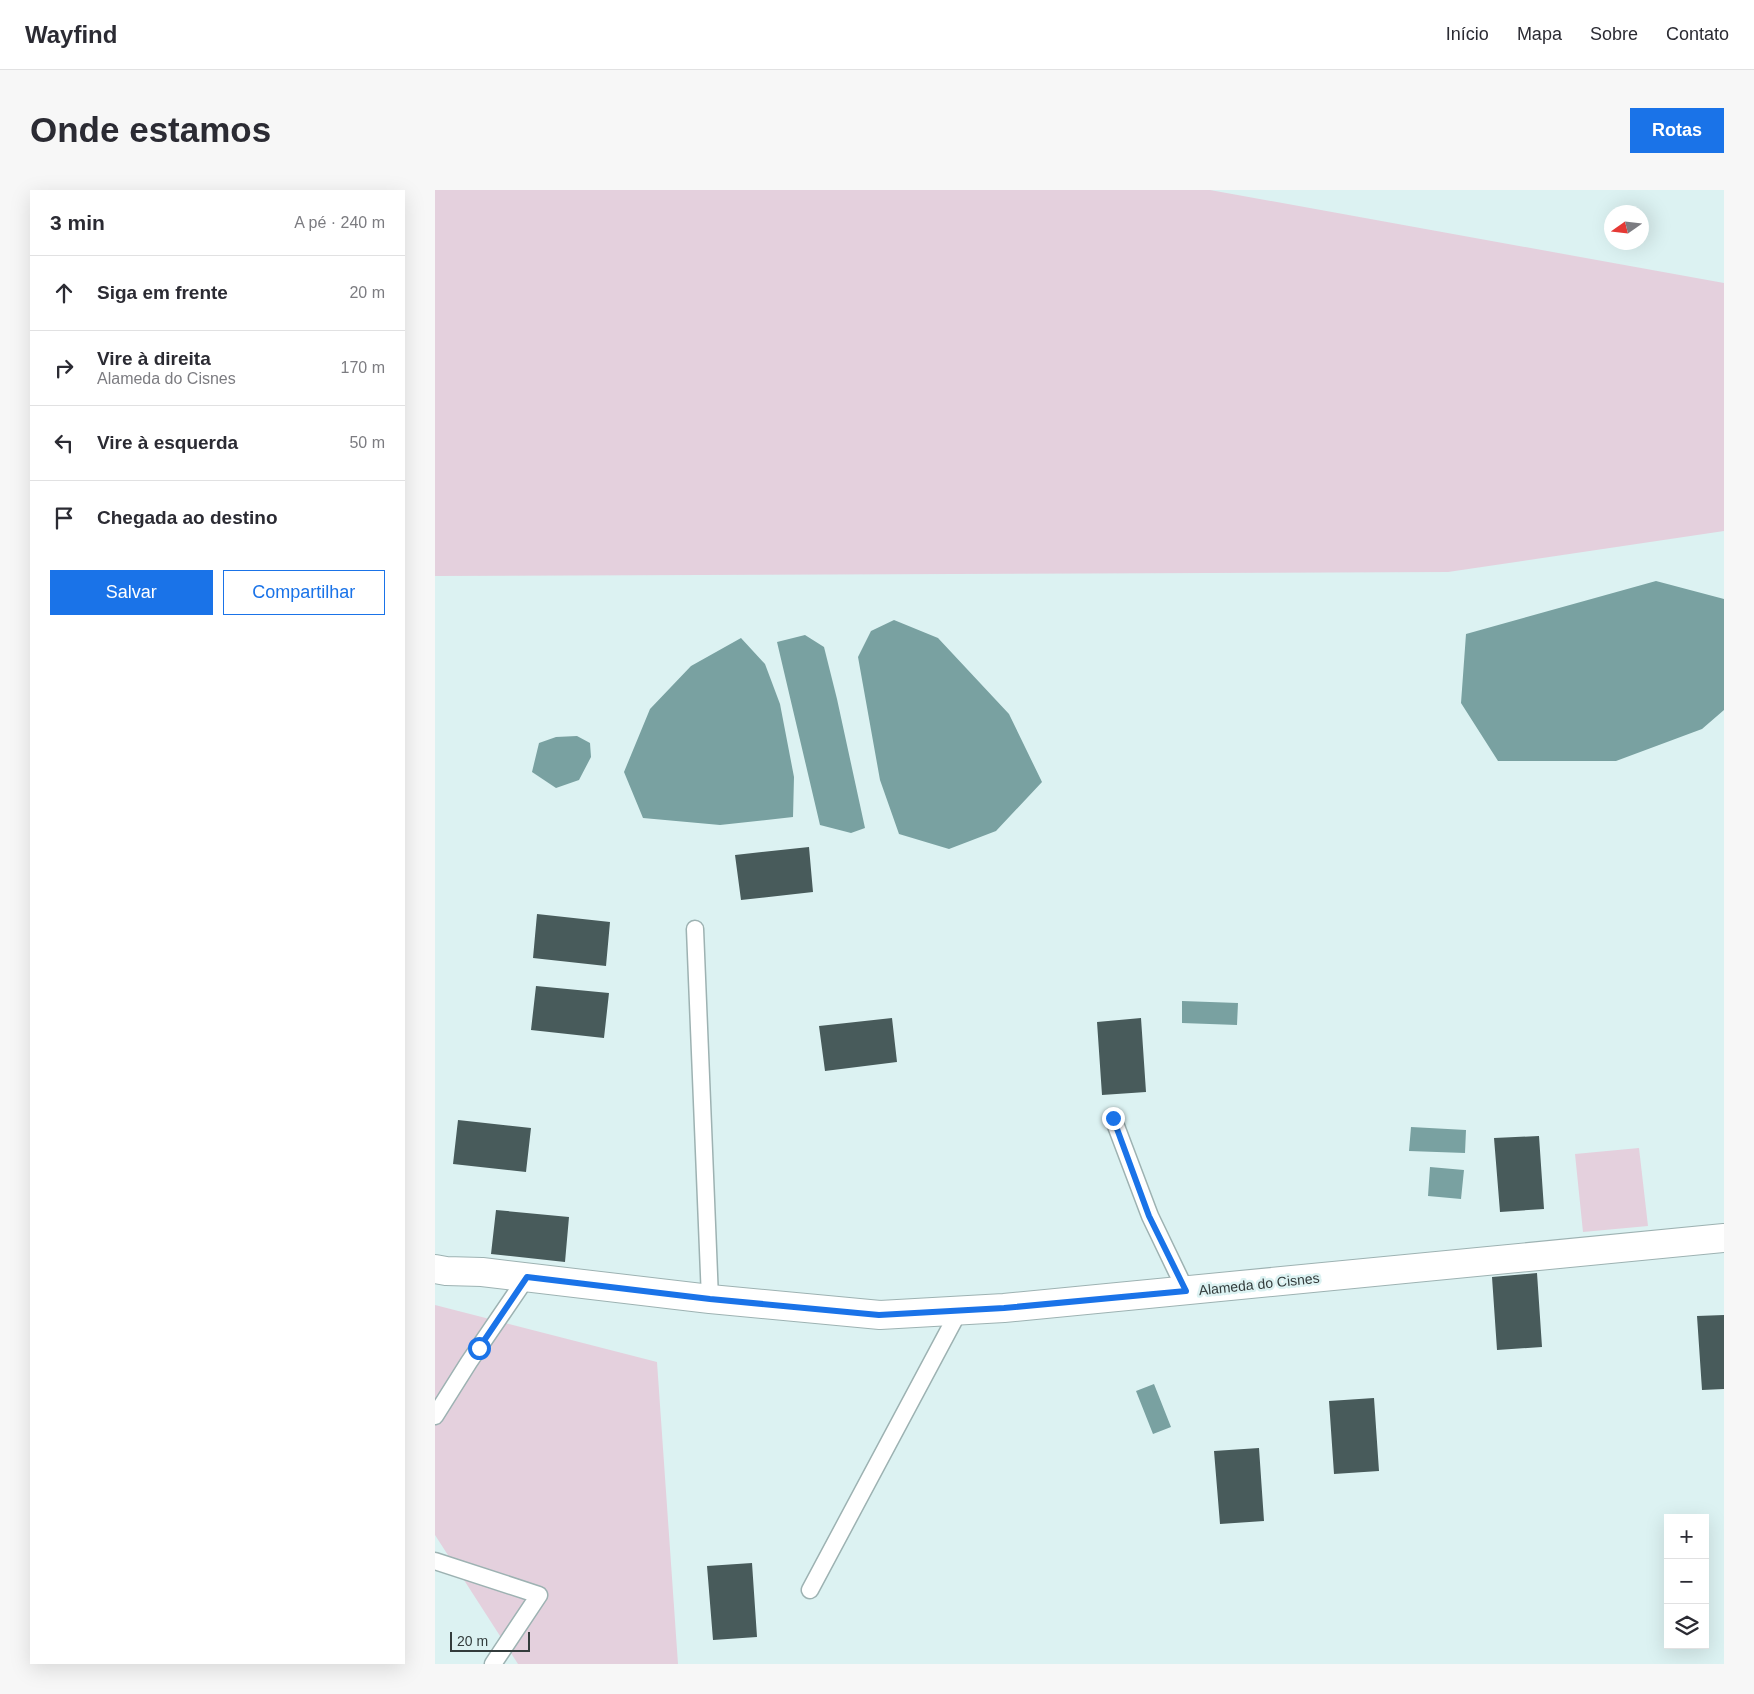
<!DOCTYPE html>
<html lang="pt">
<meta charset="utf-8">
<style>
body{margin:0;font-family:Arial,sans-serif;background:#f7f7f7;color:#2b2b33}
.controls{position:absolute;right:15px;bottom:15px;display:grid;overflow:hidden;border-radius:0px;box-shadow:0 5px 20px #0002}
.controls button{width:45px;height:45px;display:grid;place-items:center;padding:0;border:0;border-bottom:1px solid #e1e1e2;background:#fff;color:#2b2b33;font:25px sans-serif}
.compass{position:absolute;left:1169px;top:15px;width:45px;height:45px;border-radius:50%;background:#fff;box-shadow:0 5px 20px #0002;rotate:256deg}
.scale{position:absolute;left:15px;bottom:12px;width:80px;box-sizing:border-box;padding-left:5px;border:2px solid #333c3c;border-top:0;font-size:14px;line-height:18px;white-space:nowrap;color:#333c3c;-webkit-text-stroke:4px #dcf2f2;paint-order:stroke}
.stop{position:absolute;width:15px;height:15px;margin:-11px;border:4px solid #1a73e8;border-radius:50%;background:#fff}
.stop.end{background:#1a73e8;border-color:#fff;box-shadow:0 1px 5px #0008}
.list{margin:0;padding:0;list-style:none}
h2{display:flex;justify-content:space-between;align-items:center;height:65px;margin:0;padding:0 20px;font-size:21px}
h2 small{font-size:16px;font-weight:400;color:#7c7c81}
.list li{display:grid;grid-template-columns:32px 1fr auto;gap:15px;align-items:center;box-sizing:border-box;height:75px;padding:0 20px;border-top:1px solid #e1e1e2}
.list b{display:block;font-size:19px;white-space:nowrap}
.list p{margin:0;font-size:16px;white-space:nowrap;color:#7c7c81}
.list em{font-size:16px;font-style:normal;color:#7c7c81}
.actions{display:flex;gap:10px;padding:15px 20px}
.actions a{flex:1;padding:11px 0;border:1px solid #1a73e8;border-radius:0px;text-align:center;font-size:18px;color:#1a73e8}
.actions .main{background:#1a73e8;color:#fff}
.icon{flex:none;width:28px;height:28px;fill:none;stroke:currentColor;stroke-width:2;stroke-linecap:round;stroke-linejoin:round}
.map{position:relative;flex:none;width:1289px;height:1474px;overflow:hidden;border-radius:0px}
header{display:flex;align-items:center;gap:30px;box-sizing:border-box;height:70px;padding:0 25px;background:#fff;border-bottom:1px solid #e1e1e2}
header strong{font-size:24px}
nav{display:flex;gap:28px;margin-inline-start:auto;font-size:18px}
.intro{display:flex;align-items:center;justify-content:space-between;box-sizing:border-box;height:120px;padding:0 30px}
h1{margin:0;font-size:35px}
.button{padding:12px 22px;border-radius:0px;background:#1a73e8;color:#fff;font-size:18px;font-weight:700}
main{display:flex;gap:30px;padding:0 30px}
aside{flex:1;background:#fff;border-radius:0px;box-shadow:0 5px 20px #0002}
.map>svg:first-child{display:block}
.green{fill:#e4d0dd}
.water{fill:#79a1a1}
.building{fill:#485b5b}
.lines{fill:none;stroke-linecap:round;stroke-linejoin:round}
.lane-casing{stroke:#9db2b2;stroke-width:19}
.street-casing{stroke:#9db2b2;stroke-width:30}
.lane{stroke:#fff;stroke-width:16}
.street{stroke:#fff;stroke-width:28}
.route{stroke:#1a73e8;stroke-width:6}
.labels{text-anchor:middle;stroke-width:5;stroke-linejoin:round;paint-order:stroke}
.street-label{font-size:14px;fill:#333c3c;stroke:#dcf2f2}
</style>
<header>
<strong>Wayfind</strong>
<nav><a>Início</a><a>Mapa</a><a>Sobre</a><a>Contato</a></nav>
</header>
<div class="intro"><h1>Onde estamos</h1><a class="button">Rotas</a></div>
<main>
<aside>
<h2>3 min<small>A pé · 240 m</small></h2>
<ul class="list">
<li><svg class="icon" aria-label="ahead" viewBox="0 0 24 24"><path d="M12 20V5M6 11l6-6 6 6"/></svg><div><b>Siga em frente</b></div><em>20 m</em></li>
<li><svg class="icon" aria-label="right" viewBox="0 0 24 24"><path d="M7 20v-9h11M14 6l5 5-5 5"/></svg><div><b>Vire à direita</b><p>Alameda do Cisnes</p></div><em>170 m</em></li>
<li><svg class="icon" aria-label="left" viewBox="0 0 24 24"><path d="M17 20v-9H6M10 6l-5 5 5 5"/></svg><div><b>Vire à esquerda</b></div><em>50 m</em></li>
<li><svg class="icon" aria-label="arrive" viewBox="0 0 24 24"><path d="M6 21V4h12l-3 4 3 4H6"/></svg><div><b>Chegada ao destino</b></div></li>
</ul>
<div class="actions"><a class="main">Salvar</a><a>Compartilhar</a></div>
</aside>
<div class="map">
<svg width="1289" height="1474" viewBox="0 0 1289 1474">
<rect width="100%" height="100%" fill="#dcf2f2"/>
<!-- green -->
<path class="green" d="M0,0h775l514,93v248l-276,41 -1013,4z
M1204,958l9,78 -65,6 -8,-78z
M0,1115l222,57 21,302h-160l-83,-129z"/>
<!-- water -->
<path class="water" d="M1221,391l68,18v111l-22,19 -86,32h-118l-37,-58 5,-69z
M459,430l44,18 71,76 33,68 -46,49 -47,18 -50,-15 -19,-54 -22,-123 13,-26z
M370,445l19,12 13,52 28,129 -14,5 -31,-8 -43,-183z
M306,448l24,26 15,40 14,73 -1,40 -73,8 -77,-7 -19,-46 26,-63 41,-43z
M142,546l13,7 1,14 -12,23 -23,8 -24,-16 7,-29 17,-6z
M747,811l56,2 -1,22 -55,-2z
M976,937l55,3 -1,23 -56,-2z
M995,977l34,3 -3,29 -33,-3z
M719,1194l17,43 -18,7 -17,-43z"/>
<!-- building -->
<path class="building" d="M374,657l4,45 -72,8 -6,-45z
M102,724l73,8 -4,44 -73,-8z
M101,796l73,7 -5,45 -73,-8z
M457,828l5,44 -72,9 -6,-45z
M706,828l5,74 -44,3 -5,-73z
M23,930l73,8 -5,44 -73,-8z
M1104,946l5,73 -44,3 -6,-74z
M61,1020l73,7 -4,45 -74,-8z
M1102,1083l5,74 -45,3 -5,-73z
M1289,1125v74l-22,1 -5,-74z
M939,1208l5,73 -45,3 -5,-73z
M824,1258l5,73 -44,3 -6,-73z
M317,1373l5,74 -44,3 -6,-74z"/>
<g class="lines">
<defs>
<path id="lane" d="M260,739l15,370
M678,928l37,98 36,75
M0,1226l34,-54 58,-85
M0,1371l104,34 -46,69
M375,1400l149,-279"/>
<path id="street" d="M0,1079l11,2 36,1 228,27 170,16 124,-7 720,-70"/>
</defs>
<!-- lane casing -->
<use href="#lane" class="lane-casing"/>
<!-- street casing -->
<use href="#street" class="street-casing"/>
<!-- lane -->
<use href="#lane" class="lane"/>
<!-- street -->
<use href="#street" class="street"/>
</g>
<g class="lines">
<!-- route -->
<path class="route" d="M44,1158l48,-71 183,22 169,16 125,-7 182,-17 -37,-75 -36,-98"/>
</g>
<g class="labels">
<!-- street labels -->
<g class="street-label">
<text transform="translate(824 1094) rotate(-6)" y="5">Alameda do Cisnes</text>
</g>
</g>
</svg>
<div class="controls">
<button>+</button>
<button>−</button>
<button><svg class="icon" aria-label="layers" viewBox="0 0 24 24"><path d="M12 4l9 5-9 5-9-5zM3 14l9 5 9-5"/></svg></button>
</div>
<svg class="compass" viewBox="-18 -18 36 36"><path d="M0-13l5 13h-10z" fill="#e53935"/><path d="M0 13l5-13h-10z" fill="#7c7c81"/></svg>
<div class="scale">20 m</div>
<div class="stop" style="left:44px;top:1158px"></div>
<div class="stop end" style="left:678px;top:928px"></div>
</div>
</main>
